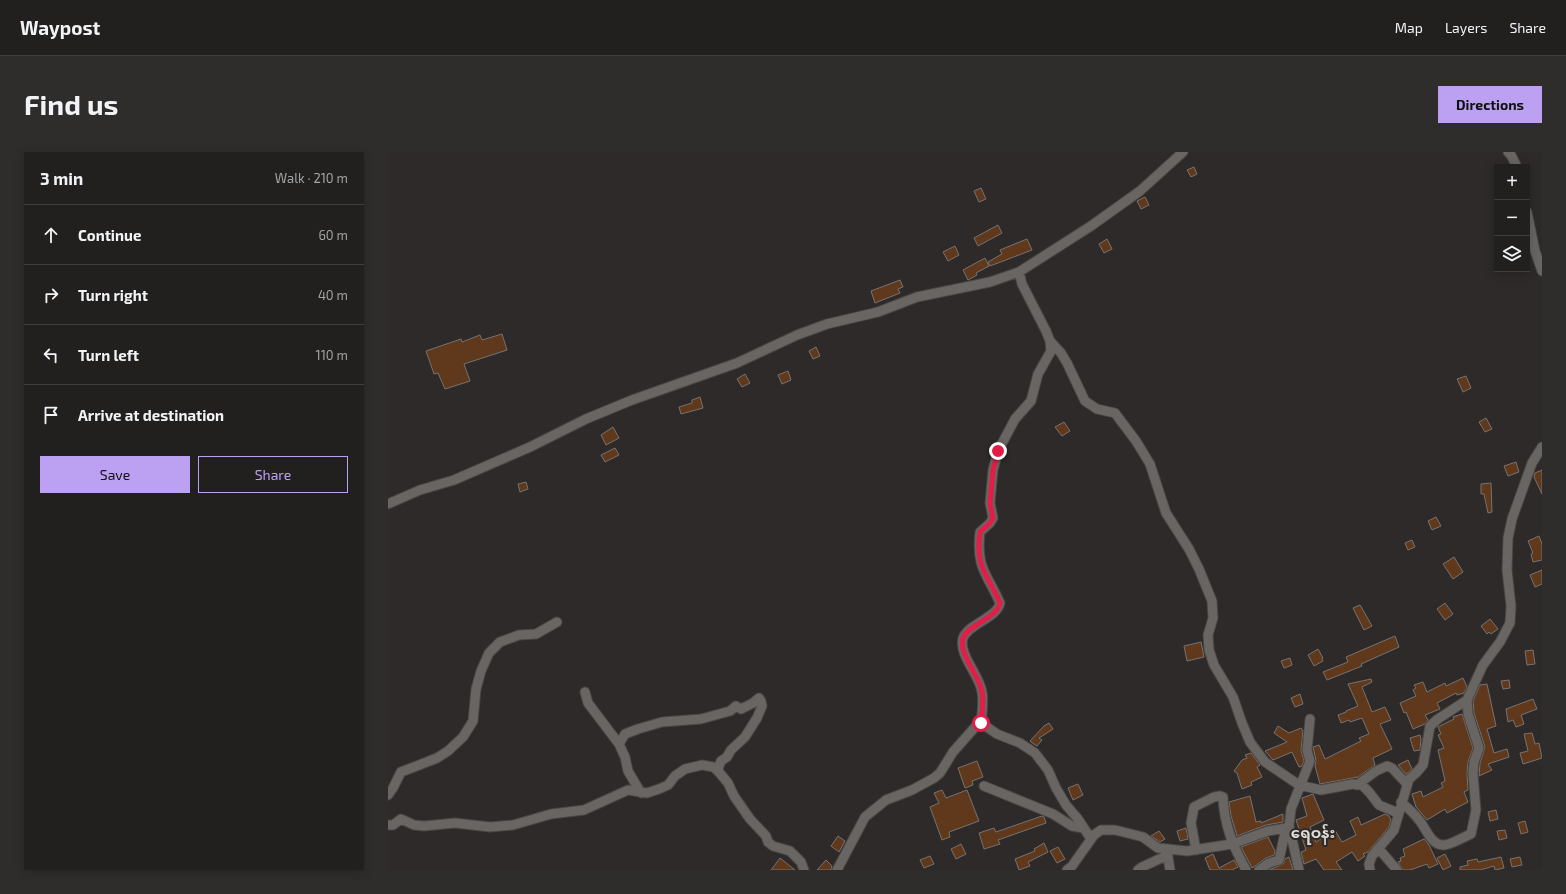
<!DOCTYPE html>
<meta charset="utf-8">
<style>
body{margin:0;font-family:"Exo 2","Noto Sans Myanmar",sans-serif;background:#2e2d2c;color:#f1f3f6}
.controls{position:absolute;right:12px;top:12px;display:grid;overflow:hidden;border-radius:0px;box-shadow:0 2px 10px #0003}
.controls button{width:36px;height:36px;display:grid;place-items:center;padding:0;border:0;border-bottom:1px solid #3f3e3d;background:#22201f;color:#f1f3f6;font:20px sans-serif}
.stop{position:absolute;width:12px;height:12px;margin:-9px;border:3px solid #e11d48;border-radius:50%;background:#fff}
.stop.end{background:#e11d48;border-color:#fff;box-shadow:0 1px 4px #0008}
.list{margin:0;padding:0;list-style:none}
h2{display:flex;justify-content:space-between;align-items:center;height:52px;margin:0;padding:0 16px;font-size:17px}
h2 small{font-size:13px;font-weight:400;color:#a2a3a4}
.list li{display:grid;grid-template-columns:26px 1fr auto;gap:12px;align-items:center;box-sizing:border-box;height:60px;padding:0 16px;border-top:1px solid #3f3e3d}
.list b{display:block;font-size:15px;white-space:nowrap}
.list em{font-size:13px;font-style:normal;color:#a2a3a4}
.actions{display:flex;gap:8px;padding:12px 16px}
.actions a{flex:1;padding:9px 0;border:1px solid #bca0f2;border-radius:0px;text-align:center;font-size:14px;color:#bca0f2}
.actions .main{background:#bca0f2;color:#111}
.icon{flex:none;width:22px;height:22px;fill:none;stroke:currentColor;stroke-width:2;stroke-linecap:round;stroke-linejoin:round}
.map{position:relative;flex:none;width:1154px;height:718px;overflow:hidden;border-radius:0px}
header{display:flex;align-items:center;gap:24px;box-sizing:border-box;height:56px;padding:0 20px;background:#22201f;border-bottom:1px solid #3f3e3d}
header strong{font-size:19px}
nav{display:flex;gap:22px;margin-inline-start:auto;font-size:14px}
.intro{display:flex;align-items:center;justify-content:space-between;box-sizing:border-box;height:96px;padding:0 24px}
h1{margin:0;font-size:28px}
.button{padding:10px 18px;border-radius:0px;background:#bca0f2;color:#111;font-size:14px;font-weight:700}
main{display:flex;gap:24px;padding:0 24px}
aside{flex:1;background:#22201f;border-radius:0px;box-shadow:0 2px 10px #0003}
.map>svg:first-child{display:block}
.building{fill:#60381b;stroke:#767371}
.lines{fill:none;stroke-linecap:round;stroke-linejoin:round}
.minor-casing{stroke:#494644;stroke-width:11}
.minor{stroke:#686563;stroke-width:9}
.route{stroke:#e11d48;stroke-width:5}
.labels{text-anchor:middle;stroke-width:4;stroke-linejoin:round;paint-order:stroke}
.quarter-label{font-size:15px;font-weight:bold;fill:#dfdbd9;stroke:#2d2a29}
</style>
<header>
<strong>Waypost</strong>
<nav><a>Map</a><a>Layers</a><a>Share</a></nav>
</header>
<div class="intro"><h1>Find us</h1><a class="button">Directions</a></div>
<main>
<aside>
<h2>3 min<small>Walk · 210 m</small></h2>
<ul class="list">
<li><svg class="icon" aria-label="ahead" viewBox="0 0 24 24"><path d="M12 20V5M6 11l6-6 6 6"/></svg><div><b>Continue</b></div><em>60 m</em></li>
<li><svg class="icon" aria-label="right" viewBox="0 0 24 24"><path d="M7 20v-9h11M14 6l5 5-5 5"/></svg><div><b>Turn right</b></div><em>40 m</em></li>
<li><svg class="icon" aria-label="left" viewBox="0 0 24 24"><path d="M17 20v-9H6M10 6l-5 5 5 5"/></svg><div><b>Turn left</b></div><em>110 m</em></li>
<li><svg class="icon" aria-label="arrive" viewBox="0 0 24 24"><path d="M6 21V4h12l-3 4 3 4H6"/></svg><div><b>Arrive at destination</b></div></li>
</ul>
<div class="actions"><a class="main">Save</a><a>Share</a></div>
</aside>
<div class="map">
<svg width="1154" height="718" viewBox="0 0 1154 718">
<rect width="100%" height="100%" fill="#2d2a29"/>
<!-- building -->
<path class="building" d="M806,15l3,7 -6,3 -4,-7z
M593,36l5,11 -7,3 -5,-11z
M757,45l4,8 -8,4 -4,-8z
M610,73l4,8 -24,13 -4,-8z
M639,87l5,11 -42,16 -2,-4 14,-8 -2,-4z
M719,87l5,10 -8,4 -5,-9z
M567,94l4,9 -11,6 -5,-9z
M597,106l4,8 -13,7 1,2 -9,5 -5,-10z
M512,128l3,7 -5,2 2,4 -25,10 -4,-12z
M114,182l5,16 -43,14 6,17 -25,8 -7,-16 -4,1 -8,-23 35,-12 1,3 18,-7 2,5z
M428,195l4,9 -7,3 -4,-8z
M400,219l3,9 -9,4 -4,-9z
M357,222l5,9 -8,4 -5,-8z
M1078,224l5,12 -8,4 -6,-13z
M312,245l3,11 -22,6 -2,-7 13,-4v-3z
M1098,266l6,11 -7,3 -6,-10z
M676,270l6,9 -8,5 -7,-9z
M225,275l6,11 -13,7 -5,-10z
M227,296l4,7 -14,7 -4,-7z
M1128,310l3,10 -11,4 -4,-10z
M1154,318v24l-8,-17 1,-4z
M138,330l2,7 -8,3 -2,-8z
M1103,331l1,29 -4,1 -4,-19h-3v-10z
M1048,365l5,9 -9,4 -4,-9z
M1151,384l3,8v16l-9,2 -2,-8 2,-1 -5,-12z
M1024,388l3,7 -7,3 -3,-7z
M1066,405l9,15 -10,7 -10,-15z
M1154,418v14l-7,3 -5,-12z
M1057,451l8,11 -8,6 -8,-11z
M972,453l12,21 -8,4 -11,-22z
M1102,467l8,10 -7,5 -2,-2 -2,2 -6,-8z
M1007,484l4,11 -38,17 1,2 -35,14 -4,-8 25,-10 -2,-5z
M813,490l3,15 -17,4 -3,-15z
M930,497l5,9 -1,1 1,2 -9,5 -6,-11z
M1145,498l2,14 -8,1 -2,-14z
M902,506l2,7 -8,3 -3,-7z
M1075,526l4,9 -3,6 -7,2 -1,-2 -19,10 3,6 -15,6 3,5 -3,4 -12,5 -7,-17 -2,1 -4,-10 16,-7 -3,-6 3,-2 -2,-3 9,-3 4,10 18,-9 1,3z
M983,527l1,3 -10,5 10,25 13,-5 6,13 -11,4 12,25 -19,9 2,7 -17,12 -38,7 -5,-18 1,-6 -3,-13 6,-2 6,14 36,-18 -2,-3 10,-4 -7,-16 -12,4 -1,-2 -8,3 -3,-8 8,-3v-1l12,-5 -10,-22z
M1121,528l1,8 -7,1 -2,-8z
M1099,532l9,42 -9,3 7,24 13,-4 2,8 -21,7 4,6 -13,6 1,-13 5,-16 -11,-34 -1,-12 7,-16z
M912,542l3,10 -8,3 -4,-9z
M1145,547l4,10 -16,6 3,9 -8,3 -3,-7 -5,2 -2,-13z
M1074,562l11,34 -5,14 -1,12 1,16 -4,2 4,10 -21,11 -2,-4 -18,11 -11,-13 -4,-13 9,-3 2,6 20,-10 -2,-4 4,-2 -7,-31 6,-2 -6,-13 3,-1 -3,-7 16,-8 -1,-2z
M661,571l4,6 -14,9 3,2 -5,6 -6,-4 -1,-1 14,-15z
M890,574l11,7 12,-5 2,3 -2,19 3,11 -2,5 -3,1 -7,-15 -19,8 -8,-9 22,-9 -13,-9z
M1144,581l3,11 4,-1 3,15 -19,6 -3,-11 8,-2 -4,-17z
M1032,583l1,4 -1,11 -6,1 -4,-13z
M863,601l9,12 -3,2 5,10 -11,5 1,3 -10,4 -5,-16 -3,-2 8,-11 5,-2 -2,-3z
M1020,608l4,9 -6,5 -8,-9z
M589,609l6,16 -11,4 1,4 -8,3 -7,-20z
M690,632l5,11 -10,5 -5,-12z
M554,638l4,8 21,-8 12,31 -30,11 1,5 -8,3 -12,-33 9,-4 -5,-10z
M925,642l11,26 -14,7 6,15 19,-12 7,12 14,-7 -6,-14 8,-4 3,8 24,-11 4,2 2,4 -2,7 -21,25 -5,2 2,2 -7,5 -6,-9 -16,10 6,8h-18l-8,-11 -12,5 -3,-12 5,-2 -10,-30 11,-4 -5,-18z
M862,644l6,26 5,-1v2l22,-9v8l-17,3 -29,11 -6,-20 -2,-14z
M1108,658l2,9 -8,2 -2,-9z
M654,664l2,1 2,6 -48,17 2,4 -16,5 -5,-16 15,-5 2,4z
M1137,669l3,11 -7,2 -3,-11z
M798,676l2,11 -8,2 -3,-10z
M1117,678l2,8 -8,2 -2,-9z
M771,679l6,8 -5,3 -9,-6z
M450,684l7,5 -6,11 -8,-6z
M880,685l7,14 -1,4 -8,3 -14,10 -11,-21z
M1036,687l5,6 9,19 -9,4 -2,-4 -17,6h-7l-5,-8 3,-1 -1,-3 5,-2 -2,-7z
M656,691l4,9 -20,10 2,4 -11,4 -4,-11 20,-8 -1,-2z
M573,692l5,10 -10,5 -5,-10z
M670,695l7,12 -8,4 -7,-12z
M825,702l6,14 15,-8 4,7 -6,3h-22l-5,-12z
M1057,702l6,12 -8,4 -6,-12z
M542,704l4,8 -10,4 -4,-8z
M901,705l4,13h-24l14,-6 2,-5z
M1113,705l3,11 -9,2 -1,-4 -14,4h-20v-3l8,-2 -1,-4 10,-2 1,3z
M1132,705l2,8 -10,2 -2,-8z
M392,706l15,12h-24z
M438,708l6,6 -1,4h-14z"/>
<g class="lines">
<defs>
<path id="minor" d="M1120,0l3,3 6,12
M1139,60l8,39 7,20
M662,189l11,12 6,10 18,38 12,8 18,4 21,28 14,23 16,49 23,36 10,20 13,32 1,17 -5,17 1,15 5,15 19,32 9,26 8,19 15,20 34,23 22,5 32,-6 9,1 7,7 10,13 19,8
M0,352l32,-14 34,-10 76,-33 56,-28 46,-19 105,-37 60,-28 30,-11 51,-12 39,-15 73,-15 29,-10 72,-46 49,-35 43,-39
M197,540l3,11 31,41 6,13 3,14 13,22
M593,571c1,-10 3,-21 1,-31 -2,-16 -24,-38 -19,-54 5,-14 34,-20 37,-35 -13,-30 -24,-34 -20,-71l10,-9 3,-5 -3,-15 3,-33 5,-19 17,-32 16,-18 7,-27 13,-23 -1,-10 -4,-10 -24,-47 -3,-12
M231,592l6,-10 13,-5 24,-7 39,-3 29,-8 6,-5 5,3 12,-6 6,-5 2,3 1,5 -5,12 -12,19 -14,13 -4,7 -6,4 -2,5 -1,5
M969,633l19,-14 11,-5 5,2 15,16
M596,634l69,28 19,12 11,2
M0,643l5,-7 8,-16 36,-14 11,-7 15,-14 10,-16 3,-32 5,-18 8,-18 11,-11 19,-7 17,-1 21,-12
M1013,650c7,6 13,11 18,18 7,8 12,26 25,25 9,-1 19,-8 27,-11l5,-24 -3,-36 1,-12 5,-14 -11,-34 -1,-14
M0,673h5l8,-6 13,6 10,1 31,-3 35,4 23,-2 38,-11 33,-4 44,-20 19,3 12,-4 9,-4 7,-9 10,-7 17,-4 11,2 5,4 10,12 6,13 16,23 16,17 2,6 5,4 17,5 11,11 3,8
M991,697l18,21
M779,698l3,20
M808,698l-5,-27 3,-16 20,-10 6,-1 3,1c1,28 10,49 23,73
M449,718l28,-53 21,-17 26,-10 22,-12 6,-5 13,-21 23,-26 5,-3 16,11 23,9 15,10 13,17 8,18 10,17 12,14 13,20
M679,718l5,-4 22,-31 7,-5h14l28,7 15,11 29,3 45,-7 36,-13 18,-3 3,-2
M750,718l4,-3 26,-12
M871,718l10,-7 10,-3 7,-32
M911,718l-10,-44 2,-17 19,-48 -3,-11 3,-31
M982,718l-1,-6 3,-8 22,-26 15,-51 8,-7 6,-7 7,-39 8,-7 29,-19 16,-35 17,-23 10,-19 1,-17 -4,-36 1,-32 4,-19 20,-56 10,-16"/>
</defs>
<!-- minor casing -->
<use href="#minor" class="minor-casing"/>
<!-- minor -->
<use href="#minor" class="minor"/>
</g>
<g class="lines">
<!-- route -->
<path class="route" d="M593,571c1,-10 3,-21 1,-31 -2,-16 -24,-38 -19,-54 5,-13 34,-20 37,-35 -13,-30 -25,-35 -20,-71l10,-9 3,-5 -3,-15 3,-33 5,-19"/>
</g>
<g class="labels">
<!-- quarter labels -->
<g class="quarter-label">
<text x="925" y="686">ရေဝန်း</text>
</g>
</g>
</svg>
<div class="controls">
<button>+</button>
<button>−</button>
<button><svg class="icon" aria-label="layers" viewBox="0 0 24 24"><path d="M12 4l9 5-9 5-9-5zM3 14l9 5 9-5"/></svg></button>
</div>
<div class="stop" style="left:593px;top:571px"></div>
<div class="stop end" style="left:610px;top:299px"></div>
</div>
</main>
